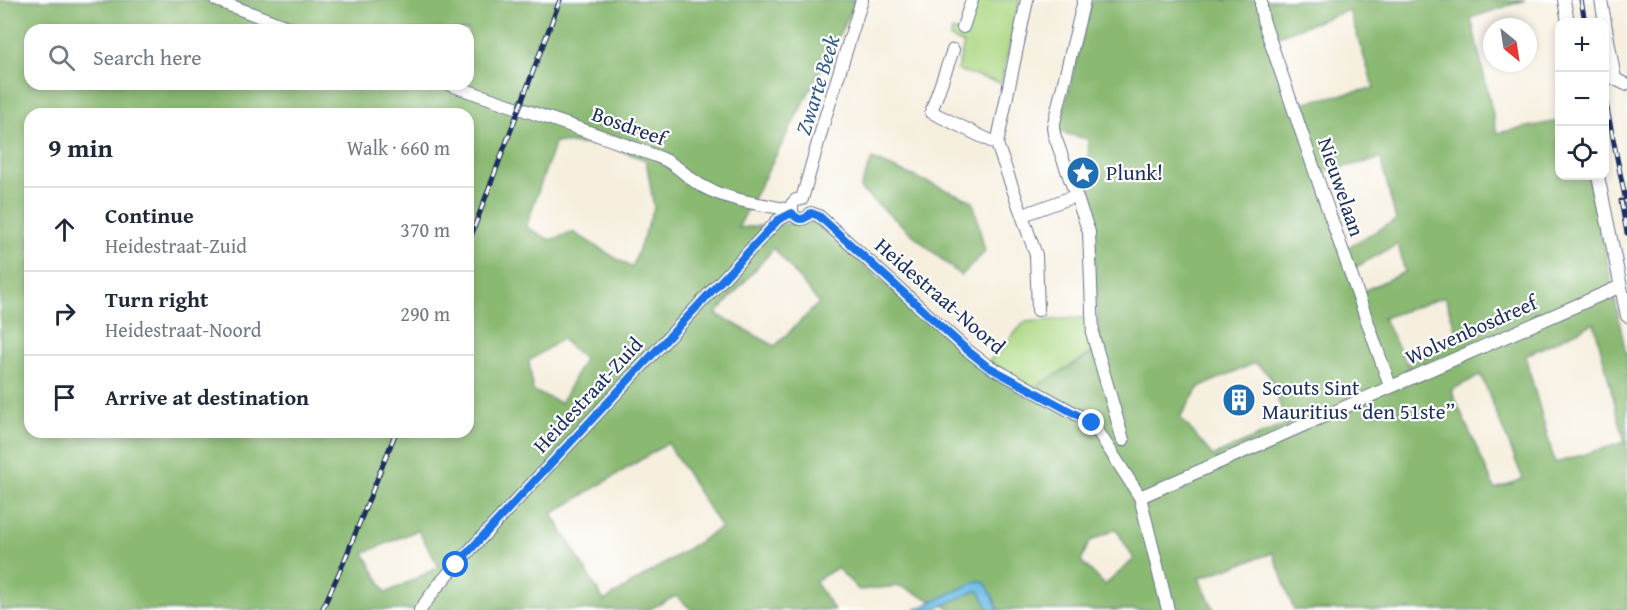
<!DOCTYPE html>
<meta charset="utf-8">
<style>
body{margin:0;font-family:"Gentium Book Plus",serif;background:#f2f2f3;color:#1f2937}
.controls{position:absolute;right:18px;top:18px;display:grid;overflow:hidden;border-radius:12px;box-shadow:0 3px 9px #0003}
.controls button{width:54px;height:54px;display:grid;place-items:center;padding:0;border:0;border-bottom:2px solid #e0e1e3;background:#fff;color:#1f2937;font:30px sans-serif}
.compass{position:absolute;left:1483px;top:18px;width:54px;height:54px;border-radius:50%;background:#fff;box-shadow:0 3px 9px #0003;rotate:150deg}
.stop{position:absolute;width:18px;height:18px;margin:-14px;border:4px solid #1a73e8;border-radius:50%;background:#fff}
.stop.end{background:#1a73e8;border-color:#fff;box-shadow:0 2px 6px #0008}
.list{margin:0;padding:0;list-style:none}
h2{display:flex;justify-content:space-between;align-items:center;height:78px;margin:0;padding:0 24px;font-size:26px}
h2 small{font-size:20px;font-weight:400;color:#747a83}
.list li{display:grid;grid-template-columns:39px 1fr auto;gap:18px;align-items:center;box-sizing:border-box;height:84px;padding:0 24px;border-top:2px solid #e0e1e3}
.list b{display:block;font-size:22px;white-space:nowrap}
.list p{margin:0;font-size:20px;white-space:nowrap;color:#747a83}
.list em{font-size:20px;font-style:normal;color:#747a83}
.icon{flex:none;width:33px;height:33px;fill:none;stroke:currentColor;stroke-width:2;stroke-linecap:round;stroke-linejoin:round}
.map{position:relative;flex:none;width:1627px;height:610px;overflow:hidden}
.search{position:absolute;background:#fff;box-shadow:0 3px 9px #0003;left:24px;top:24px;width:450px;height:66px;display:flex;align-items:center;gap:15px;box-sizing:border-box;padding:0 21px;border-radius:18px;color:#747a83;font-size:22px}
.panel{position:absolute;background:#fff;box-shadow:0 3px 9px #0003;left:24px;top:108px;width:450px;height:330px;border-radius:18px}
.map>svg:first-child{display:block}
.green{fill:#aed985;stroke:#648472;stroke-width:1.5}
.forest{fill:#8ab972;stroke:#527468;stroke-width:1.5;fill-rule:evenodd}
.water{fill:#69bde5;stroke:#4276a2;stroke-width:1.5}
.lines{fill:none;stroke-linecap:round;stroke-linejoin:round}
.minor-casing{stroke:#68728b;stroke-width:14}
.minor{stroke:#fff;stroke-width:12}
.rail-casing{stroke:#1b2f5e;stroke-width:5}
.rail{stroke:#fff;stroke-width:3;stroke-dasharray:9;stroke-linecap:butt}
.route{stroke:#1a73e8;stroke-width:8}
.labels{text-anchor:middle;stroke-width:4.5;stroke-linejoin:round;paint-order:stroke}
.street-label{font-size:21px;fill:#1b2f5e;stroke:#fff}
.poi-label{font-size:21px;fill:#1b2f5e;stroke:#fff;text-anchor:start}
.water-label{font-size:22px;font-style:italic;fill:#325a86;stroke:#fff}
</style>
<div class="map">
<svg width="1627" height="610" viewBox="0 0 1627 610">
<rect width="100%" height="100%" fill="#fff"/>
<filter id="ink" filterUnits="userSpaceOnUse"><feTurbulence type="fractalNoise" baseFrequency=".0167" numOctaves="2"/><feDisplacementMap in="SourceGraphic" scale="12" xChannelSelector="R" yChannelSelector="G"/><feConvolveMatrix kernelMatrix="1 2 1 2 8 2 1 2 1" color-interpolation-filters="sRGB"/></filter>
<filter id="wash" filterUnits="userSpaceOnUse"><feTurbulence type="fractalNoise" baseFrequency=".008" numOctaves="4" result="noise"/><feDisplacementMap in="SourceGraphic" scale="24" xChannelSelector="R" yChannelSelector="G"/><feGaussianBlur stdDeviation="1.35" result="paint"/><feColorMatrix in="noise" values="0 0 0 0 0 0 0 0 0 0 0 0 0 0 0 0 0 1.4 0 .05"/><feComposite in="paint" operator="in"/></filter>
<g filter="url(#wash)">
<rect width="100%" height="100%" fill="#f6efde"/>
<!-- green -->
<path class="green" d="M978,0h42l-19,83 -44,-13 7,-26 -14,-6 2,-8 14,5z
M1088,317l4,37 27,87 -130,-80 36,-39z"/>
<!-- forest -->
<path class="forest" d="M0,0h855l-2,8 -115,220 75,-7 169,146 45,25 72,-43 -11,-210 -30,-7 34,-132h433l-54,18 26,115 62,-12 1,55h30l37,183v251h-333l-21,-57 -74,25 15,32h-261l-53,-24 -41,4 -22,-22 -22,13 19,29h-142l-16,-14 -28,14h-648zM1349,10l25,78 -83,17 -19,-67zM30,30h438v54h-438zM30,114h438v318h-438zM555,142l54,4 37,14 8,48 -22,60 -59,-36 -23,8 -24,-13zM1381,159l15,61 -51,29 -25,-77zM1398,244l7,28 -44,20 -11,-22zM774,248l45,55 -44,43 -59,-32zM1445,297l14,43 -52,24 -24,-46zM1594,323l31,119 -70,21 -30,-107zM562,339l22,20 -23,44 -28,-12 -4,-30zM1255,363l15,13 16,48 -73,32 -33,-39 19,-30zM1481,375l42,104 -28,10 -44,-99zM668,443l53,85 -117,73 -52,-87zM1116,529l18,30 -29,26 -24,-24 8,-19zM418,530l21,37 -53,26 -22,-40z
M872,159l101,42 12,51 -24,24 -101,-87z"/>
<!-- water -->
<path class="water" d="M977,581h5l5,4 12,25h-10l-9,-18 -5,-1 -42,19h-19z"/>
</g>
<g filter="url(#ink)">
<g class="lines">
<defs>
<path id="minor" d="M216,0l79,30
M1027,0l-30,144 39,111 2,55
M1084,0l-31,127 1,7 35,98 4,104 30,104
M1261,0v8l2,12 61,178 66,188
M1564,0l4,22
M1601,0l14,79 10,5
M963,27l9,-27
M953,50l-22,62 66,32
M448,84c71,25 143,47 213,74 16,6 26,20 41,28 27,15 60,18 89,24
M1598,176l29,140
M802,199l23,-81 37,-118
M802,199l-6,1 -4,4v9c6,8 12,8 19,0
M811,213l8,3 148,134 20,15 98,54 7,4 5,7 43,67 28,113
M1023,215l52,-19
M1140,497l481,-211
M420,610l16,-22 20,-23 322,-345 14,-7"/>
</defs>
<!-- minor casing -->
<use href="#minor" class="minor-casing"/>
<!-- minor -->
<use href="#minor" class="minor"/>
<defs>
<path id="rail" d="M1581,0l4,22
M1604,94l23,113
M1621,201l6,32
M468,244l92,-244
M322,610l21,-46 53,-132"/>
</defs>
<!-- rail casing -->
<use href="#rail" class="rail-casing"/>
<!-- rail -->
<use href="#rail" class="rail"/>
</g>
</g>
<g class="lines" filter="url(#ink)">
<!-- route -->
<path class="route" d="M456,565l322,-345 14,-7c6,8 12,8 19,0l8,3 148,134 20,16 105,57"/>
</g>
<!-- icons -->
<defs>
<symbol id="sight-disc" viewBox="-11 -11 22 22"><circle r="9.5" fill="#1f6fb2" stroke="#fff"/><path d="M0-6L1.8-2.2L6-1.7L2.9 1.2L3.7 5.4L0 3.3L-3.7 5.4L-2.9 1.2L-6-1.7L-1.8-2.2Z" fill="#fff"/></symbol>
<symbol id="building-disc" viewBox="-11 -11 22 22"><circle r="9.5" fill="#1f6fb2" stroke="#fff"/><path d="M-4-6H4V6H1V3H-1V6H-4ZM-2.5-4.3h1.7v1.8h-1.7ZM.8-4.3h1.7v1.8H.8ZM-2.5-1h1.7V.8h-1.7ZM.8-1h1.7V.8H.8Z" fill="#fff"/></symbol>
</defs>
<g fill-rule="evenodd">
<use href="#sight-disc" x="1064" y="154" width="38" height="38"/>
<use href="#building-disc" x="1220" y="381" width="38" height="38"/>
</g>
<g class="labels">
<!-- street labels -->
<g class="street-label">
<text transform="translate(629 126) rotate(20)" y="7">Bosdreef</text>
<text transform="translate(1341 187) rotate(71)" y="7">Nieuwelaan</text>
<text transform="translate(940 296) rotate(41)" y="7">Heidestraat-Noord</text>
<text transform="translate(1471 330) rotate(-24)" y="7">Wolvenbosdreef</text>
<text transform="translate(588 395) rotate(-47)" y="7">Heidestraat-Zuid</text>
</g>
<!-- poi labels -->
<g class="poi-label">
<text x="1106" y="180">Plunk!</text>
<text x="1262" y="395">Scouts Sint<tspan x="1262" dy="24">Mauritius “den 51ste”</tspan></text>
</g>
<!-- water labels -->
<g class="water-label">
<text transform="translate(817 85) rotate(-73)" y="8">Zwarte Beek</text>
</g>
</g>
</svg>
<div class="controls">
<button>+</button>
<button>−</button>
<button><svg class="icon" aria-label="locate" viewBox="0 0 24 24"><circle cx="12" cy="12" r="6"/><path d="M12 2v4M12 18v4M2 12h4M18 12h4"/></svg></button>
</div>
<svg class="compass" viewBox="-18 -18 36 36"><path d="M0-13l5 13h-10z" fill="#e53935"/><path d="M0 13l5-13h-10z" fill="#747a83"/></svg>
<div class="stop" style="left:456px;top:565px"></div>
<div class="stop end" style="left:1092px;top:423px"></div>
<div class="search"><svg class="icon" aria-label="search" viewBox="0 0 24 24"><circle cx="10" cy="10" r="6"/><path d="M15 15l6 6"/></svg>Search here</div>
<section class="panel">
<h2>9 min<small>Walk · 660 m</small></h2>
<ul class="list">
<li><svg class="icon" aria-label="ahead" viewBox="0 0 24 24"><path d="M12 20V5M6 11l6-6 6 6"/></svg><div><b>Continue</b><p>Heidestraat-Zuid</p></div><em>370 m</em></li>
<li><svg class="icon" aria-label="right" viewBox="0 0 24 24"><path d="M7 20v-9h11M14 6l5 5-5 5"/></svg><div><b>Turn right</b><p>Heidestraat-Noord</p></div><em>290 m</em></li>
<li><svg class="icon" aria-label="arrive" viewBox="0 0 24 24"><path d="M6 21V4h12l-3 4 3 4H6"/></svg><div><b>Arrive at destination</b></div></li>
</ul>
</section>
</div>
